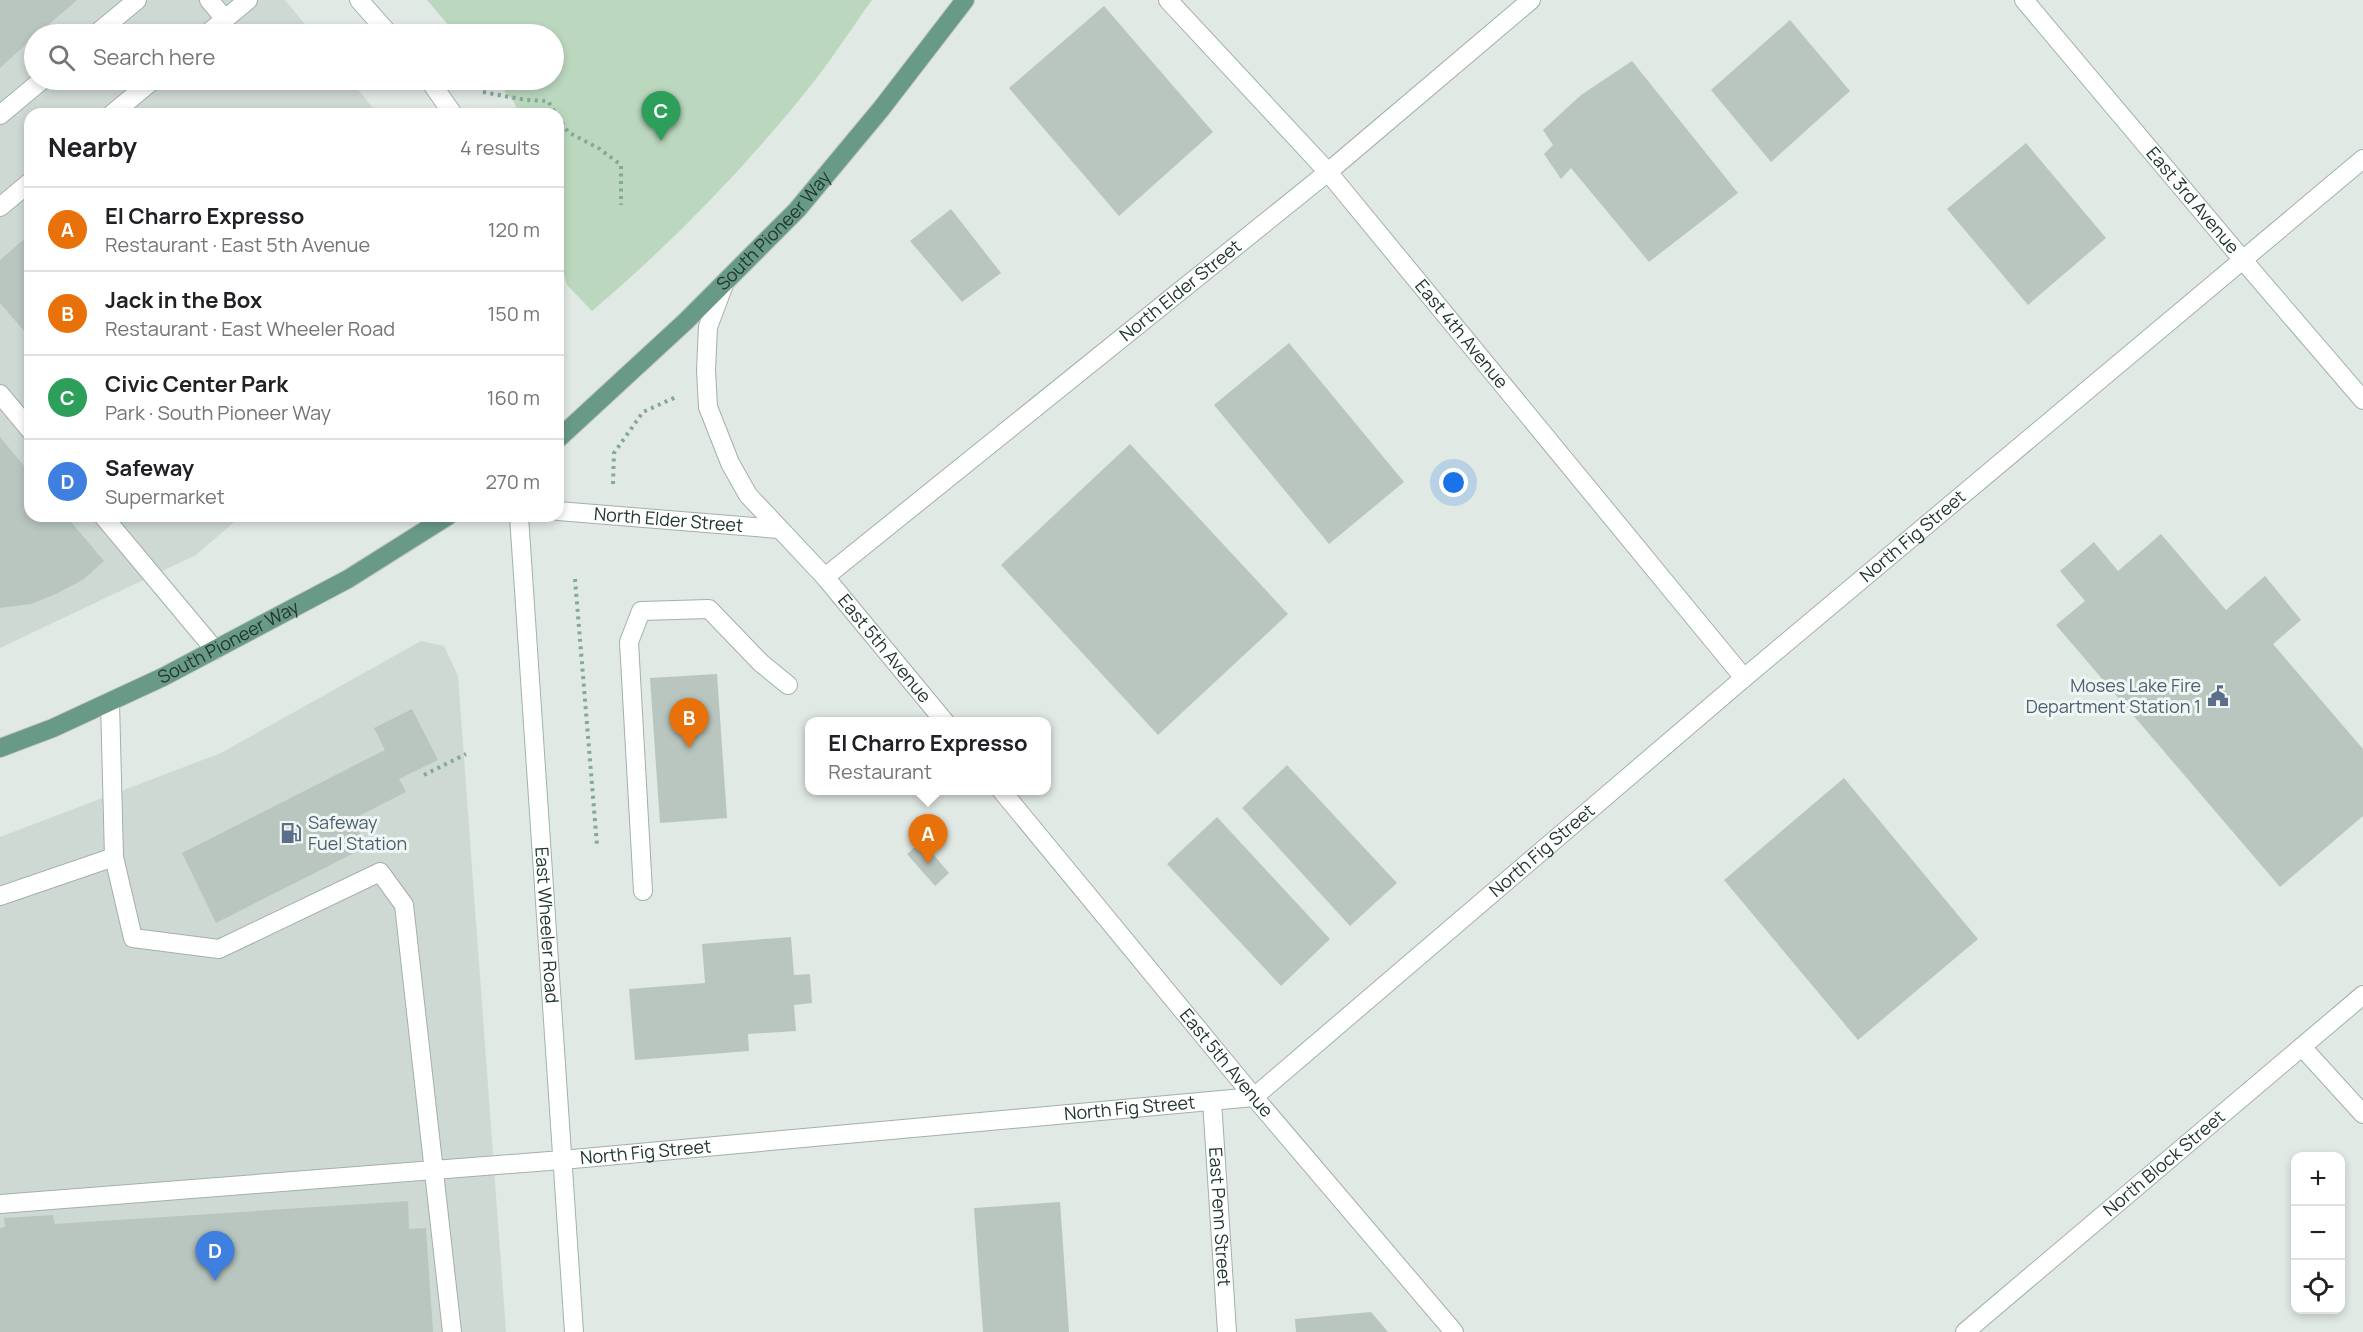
<!DOCTYPE html>
<meta charset="utf-8">
<style>
body{margin:0;font-family:Manrope,sans-serif;background:#f2f2f2;color:#202124}
.controls{position:absolute;right:18px;bottom:18px;display:grid;overflow:hidden;border-radius:12px;box-shadow:0 3px 9px #0003}
.controls button{width:54px;height:54px;display:grid;place-items:center;padding:0;border:0;border-bottom:2px solid #e0e0e0;background:#fff;color:#202124;font:30px sans-serif}
.you{position:absolute;left:1454px;top:483px;width:21px;height:21px;margin:-15px;border:4px solid #fff;border-radius:50%;background:#1a73e8;box-shadow:0 0 0 9px #1a73e833}
.badge{display:grid;place-items:center;width:39px;height:39px;border-radius:50%;background:#e37364;color:#fff;font-size:20px;font-weight:700}
.pin{position:absolute;translate:-50% -50px;filter:drop-shadow(0 2px 3px #0008)}
.pin::after{content:'';position:absolute;top:32px;width:21px;height:18px;background:inherit;clip-path:polygon(0 0,100% 0,50% 100%)}
.popup{position:absolute;left:805px;top:717px;width:246px;height:78px;box-sizing:border-box;display:grid;place-content:center;border-radius:12px;background:#fff;filter:drop-shadow(0 2px 4px #0005);font-size:20px;white-space:nowrap;color:#757577}
.popup b{font-size:22px;color:#202124}
.popup::after{content:'';position:absolute;left:50%;top:100%;margin-left:-12px;border:12px solid transparent;border-top-color:#fff}
.list{margin:0;padding:0;list-style:none}
h2{display:flex;justify-content:space-between;align-items:center;height:78px;margin:0;padding:0 24px;font-size:26px}
h2 small{font-size:20px;font-weight:400;color:#757577}
.list li{display:grid;grid-template-columns:39px 1fr auto;gap:18px;align-items:center;box-sizing:border-box;height:84px;padding:0 24px;border-top:2px solid #e0e0e0}
.list b{display:block;font-size:22px;white-space:nowrap}
.list p{margin:0;font-size:20px;white-space:nowrap;color:#757577}
.list em{font-size:20px;font-style:normal;color:#757577}
.icon{flex:none;width:33px;height:33px;fill:none;stroke:currentColor;stroke-width:2;stroke-linecap:round;stroke-linejoin:round}
.map{position:relative;flex:none;width:2363px;height:1332px;overflow:hidden}
.search{position:absolute;background:#fff;box-shadow:0 3px 9px #0003;left:24px;top:24px;width:540px;height:66px;display:flex;align-items:center;gap:15px;box-sizing:border-box;padding:0 21px;border-radius:33px;color:#757577;font-size:22px}
.panel{position:absolute;background:#fff;box-shadow:0 3px 9px #0003;left:24px;top:108px;width:540px;height:414px;border-radius:18px}
.map>svg:first-child{display:block}
.built{fill:#ced9d3}
.green{fill:#bbd8bf}
.building{fill:#b9c6bf}
.lines{fill:none;stroke-linecap:round;stroke-linejoin:round}
.service-casing{stroke:#a3b0aa;stroke-width:20}
.minor-casing{stroke:#a3b0aa;stroke-width:20}
.tertiary-casing{stroke:#a3b0aa;stroke-width:20}
.secondary-casing{stroke:#a0b4aa;stroke-width:20}
.primary-casing{stroke:#bdc3c1;stroke-width:20}
.path{stroke:#83a999;stroke-width:4;stroke-dasharray:3 4.5;stroke-linecap:butt}
.service{stroke:#fff;stroke-width:18}
.minor{stroke:#fff;stroke-width:18}
.tertiary{stroke:#fff;stroke-width:18}
.secondary{stroke:#fff;stroke-width:18}
.primary{stroke:#699a87;stroke-width:18}
.labels{text-anchor:middle;stroke-width:6;stroke-linejoin:round;paint-order:stroke}
.street-label{font-size:18px;fill:#22372f;stroke:#f0f6f2}
.service-label{font-size:18px;fill:#4e5e75;stroke:#f0f6f2;text-anchor:end}
</style>
<div class="map">
<svg width="2363" height="1332" viewBox="0 0 2363 1332">
<rect width="100%" height="100%" fill="#e0e9e4"/>
<!-- built -->
<path class="built" d="M0,0h285l28,34h-279v46h316l28,34h-348v402h211l-45,39 -196,93z
M421,641l23,5 14,30 48,656h-506v-495l221,-84z"/>
<!-- green -->
<path class="green" d="M427,0h445c-22,30 -41,61 -64,89 -65,81 -137,155 -216,222l-25,-26 -9,-31v-140h-39l-5,-12 -19,-22h59v-46h-98z"/>
<!-- building -->
<path class="building" d="M0,0h77l-39,34h-4v3l-34,31z
M1104,6l109,126 -94,84 -110,-128z
M1790,20l60,71 -79,71 -60,-72z
M1632,61l106,132 -89,69 -78,-94 -10,11 -17,-25 9,-9 -10,-15 38,-35z
M2026,143l80,95 -78,67 -81,-96z
M951,209l50,64 -39,29 -52,-61z
M30,234v104l-30,-35v-43z
M1289,343l115,139 -75,62 -115,-139z
M0,437l30,36v43h36l38,45 -20,18 -28,15 -25,10 -31,4z
M1130,444l158,170 -130,121 -157,-170z
M2161,534l65,76 39,-34 36,44 -28,24 90,105v67l-83,71 -224,-262 29,-24 -25,-30 34,-29 24,29z
M717,674l10,144 -67,5 -10,-145z
M412,709l26,51 -39,19 7,13 -53,27 13,28 -150,76 -34,-70 203,-103 -11,-22z
M1287,765l110,118 -47,43 -108,-118z
M1844,778l134,161 -120,101 -134,-160z
M1217,817l113,122 -49,47 -114,-122z
M922,841l27,32 -14,13 -28,-32z
M791,937l3,38 16,-1 2,29 -18,2 2,26 -48,3 1,17 -114,9 -6,-71 76,-6 -3,-39z
M408,1201l1,28 17,-1 7,104h-433v-104l5,-1 -1,-9 49,-3 2,9z
M1060,1202l9,130h-86l-9,-124z
M1371,1312l17,20h-92l-1,-13z"/>
<g class="lines">
<defs>
<path id="service" d="M209,0l16,19
M1168,0l160,172
M96,34l41,-34
M207,34l41,-34
M112,114l41,-34
M0,115l42,-35
M0,207l30,-25
M0,394l30,36
M103,516l112,134
M110,702l4,155
M643,891l-14,-249 12,-31 68,-2 52,54 27,22
M0,896l114,-39 19,81 86,11 161,-77 24,33 48,427
M2302,1047l61,67
M0,1204l562,-44"/>
<g id="minor">
<path id="s1" d="M1328,172l416,506"/>
<path id="s2" d="M825,577l120,145"/>
<path id="s3" d="M1001,790l253,307 200,235"/>
<path id="s4" d="M1212,1101l15,231"/>
<path id="s5" d="M1965,1332l398,-337"/>
</g>
<g id="tertiary">
<path id="s6" d="M725,282l-17,45 -2,43 2,37 22,56 18,32 77,82 503,-405 203,-172"/>
<path id="s7" d="M558,511l221,18"/>
<path id="s8" d="M562,1160l692,-63 490,-419 619,-519"/>
</g>
<g id="secondary">
<path d="M359,0l30,34"/>
<path id="s9" d="M2024,0l218,259 121,141"/>
<path d="M429,80l24,34"/>
<path id="s10" d="M519,516l55,816"/>
</g>
<g id="primary">
<path id="s11" d="M558,439l128,-118 111,-111 84,-101 84,-109"/>
<path id="s12" d="M0,748l53,-20 110,-51 185,-98 100,-63"/>
</g>
</defs>
<!-- service casing -->
<use href="#service" class="service-casing"/>
<!-- minor casing -->
<use href="#minor" class="minor-casing"/>
<!-- tertiary casing -->
<use href="#tertiary" class="tertiary-casing"/>
<!-- secondary casing -->
<use href="#secondary" class="secondary-casing"/>
<!-- primary casing -->
<use href="#primary" class="primary-casing"/>
<!-- path -->
<path class="path" d="M483,92l43,8 22,1 8,13
M558,116l10,16 32,17 21,16v40
M613,484l1,-31 29,-41 33,-15
M575,579l22,266
M424,775l42,-21"/>
<!-- service -->
<use href="#service" class="service"/>
<!-- minor -->
<use href="#minor" class="minor"/>
<!-- tertiary -->
<use href="#tertiary" class="tertiary"/>
<!-- secondary -->
<use href="#secondary" class="secondary"/>
<!-- primary -->
<use href="#primary" class="primary"/>
</g>
<!-- icons -->
<defs>
<symbol id="civic-bare" viewBox="-9 -9 18 18"><path d="M-.6-6.5H3V-4.5H.6V-3L4-1V1h2V6H-6V1h2V-1L-.6-3ZM-1.2 2.5V6h2.4V2.5Z" fill="#5c6f8a" stroke="#f0f6f2" stroke-width="2.5" paint-order="stroke"/></symbol>
<symbol id="fuel-bare" viewBox="-9 -9 18 18"><path d="M-5.5-6h7V0h2V4h1.3V-2.5L3-4.5l.8-.8L6-3V5H2.5V1h-1V6h-7ZM-4.2-4.7v3.2H.2V-4.7Z" fill="#5c6f8a" stroke="#f0f6f2" stroke-width="2.5" paint-order="stroke"/></symbol>
</defs>
<g fill-rule="evenodd">
<use href="#civic-bare" x="2203" y="681" width="30" height="30"/>
<use href="#fuel-bare" x="276" y="818" width="30" height="30"/>
</g>
<g class="labels">
<!-- street labels -->
<g class="street-label">
<text dy="6" stroke="none"><textPath href="#s9" startOffset="262">East 3rd Avenue</textPath></text>
<text dy="6" stroke="none"><textPath href="#s11" startOffset="300">South Pioneer Way</textPath></text>
<text dy="6" stroke="none"><textPath href="#s6" startOffset="794">North Elder Street</textPath></text>
<text dy="6" stroke="none"><textPath href="#s1" startOffset="210">East 4th Avenue</textPath></text>
<text dy="6" stroke="none"><textPath href="#s7" startOffset="111">North Elder Street</textPath></text>
<text dy="6" stroke="none"><textPath href="#s8" startOffset="1560">North Fig Street</textPath></text>
<text dy="6" stroke="none"><textPath href="#s12" startOffset="252">South Pioneer Way</textPath></text>
<text dy="6" stroke="none"><textPath href="#s2" startOffset="93">East 5th Avenue</textPath></text>
<text dy="6" stroke="none"><textPath href="#s8" startOffset="1074">North Fig Street</textPath></text>
<text dy="6" stroke="none"><textPath href="#s10" startOffset="410">East Wheeler Road</textPath></text>
<text dy="6" stroke="none"><textPath href="#s3" startOffset="354">East 5th Avenue</textPath></text>
<text dy="6" stroke="none"><textPath href="#s8" startOffset="570">North Fig Street</textPath></text>
<text dy="6" stroke="none"><textPath href="#s8" startOffset="84">North Fig Street</textPath></text>
<text dy="6" stroke="none"><textPath href="#s5" startOffset="261">North Block Street</textPath></text>
<text dy="6" stroke="none"><textPath href="#s4" startOffset="116">East Penn Street</textPath></text>
</g>
<!-- service labels -->
<g class="service-label">
<text x="2201" y="692">Moses Lake Fire<tspan x="2201" dy="21">Department Station 1</tspan></text>
<text x="308" y="829" text-anchor="start">Safeway<tspan x="308" dy="21">Fuel Station</tspan></text>
</g>
</g>
</svg>
<div class="controls">
<button>+</button>
<button>−</button>
<button><svg class="icon" aria-label="locate" viewBox="0 0 24 24"><circle cx="12" cy="12" r="6"/><path d="M12 2v4M12 18v4M2 12h4M18 12h4"/></svg></button>
</div>
<div class="you"></div>
<div class="pin badge" style="left:928px;top:864px;background:#e8710a">A</div>
<div class="popup"><b>El Charro Expresso</b>Restaurant</div>
<div class="pin badge" style="left:689px;top:748px;background:#e8710a">B</div>
<div class="pin badge" style="left:661px;top:141px;background:#2e9e5b">C</div>
<div class="pin badge" style="left:215px;top:1281px;background:#3f7fe0">D</div>
<div class="search"><svg class="icon" aria-label="search" viewBox="0 0 24 24"><circle cx="10" cy="10" r="6"/><path d="M15 15l6 6"/></svg>Search here</div>
<section class="panel">
<h2>Nearby<small>4 results</small></h2>
<ul class="list">
<li><span class="badge" style="background:#e8710a">A</span><div><b>El Charro Expresso</b><p>Restaurant · East 5th Avenue</p></div><em>120 m</em></li>
<li><span class="badge" style="background:#e8710a">B</span><div><b>Jack in the Box</b><p>Restaurant · East Wheeler Road</p></div><em>150 m</em></li>
<li><span class="badge" style="background:#2e9e5b">C</span><div><b>Civic Center Park</b><p>Park · South Pioneer Way</p></div><em>160 m</em></li>
<li><span class="badge" style="background:#3f7fe0">D</span><div><b>Safeway</b><p>Supermarket</p></div><em>270 m</em></li>
</ul>
</section>
</div>
